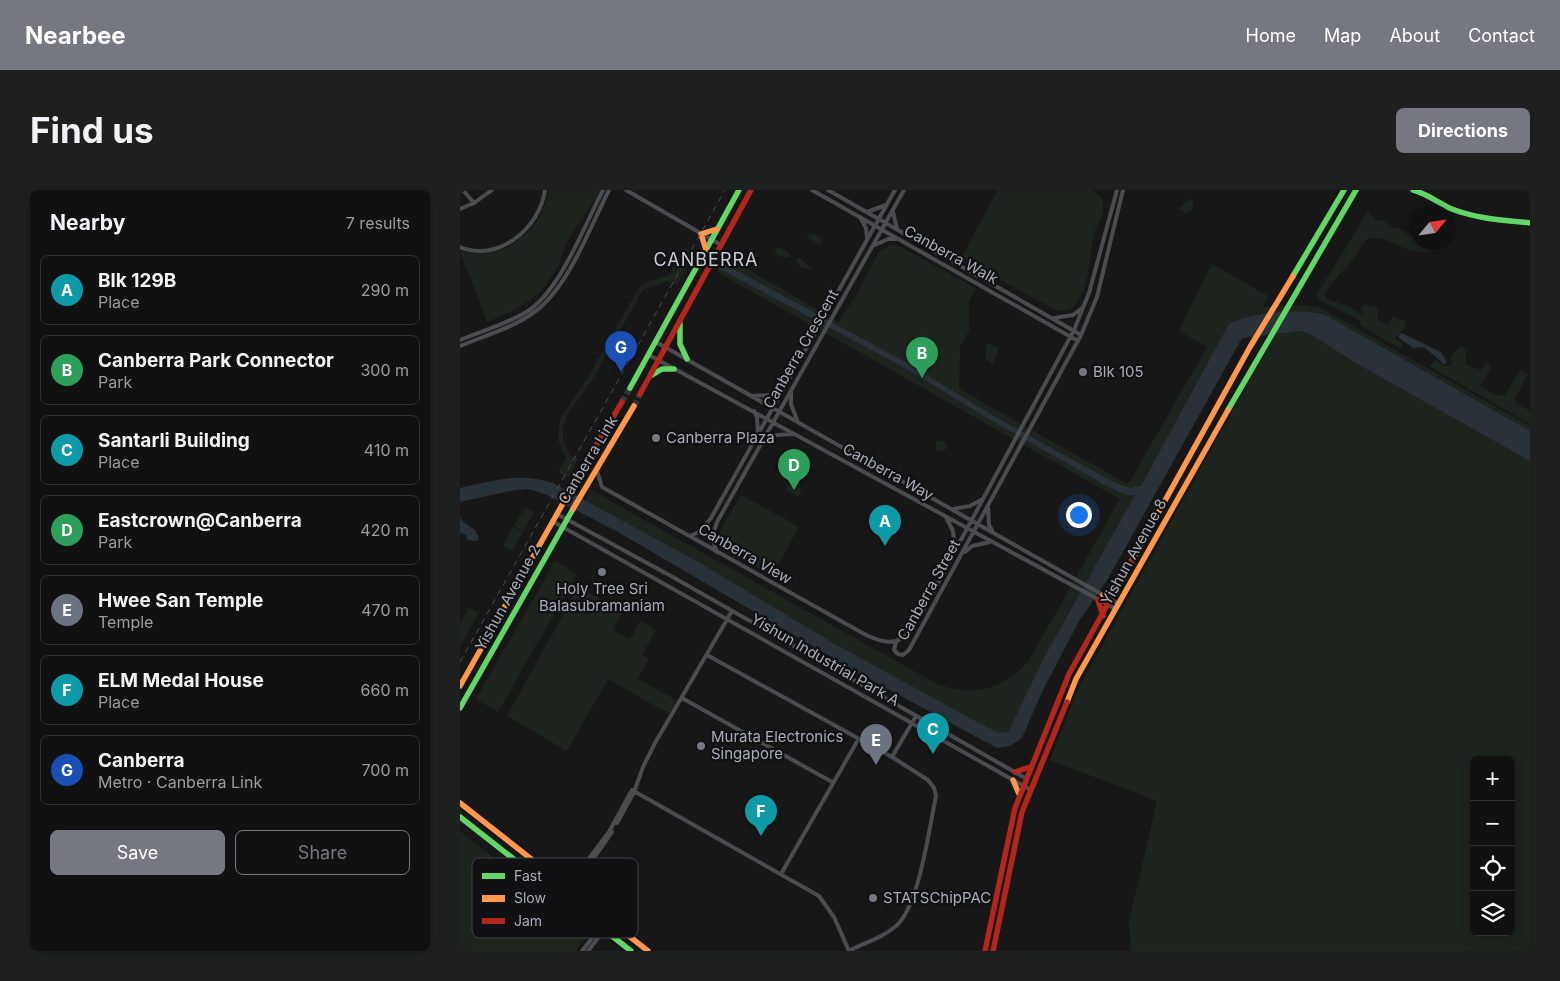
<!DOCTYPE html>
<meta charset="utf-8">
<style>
body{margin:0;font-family:Inter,sans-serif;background:#1e1f1f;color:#f1f3f6}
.controls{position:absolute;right:15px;bottom:15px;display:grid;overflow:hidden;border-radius:8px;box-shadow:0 2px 12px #0003}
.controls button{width:45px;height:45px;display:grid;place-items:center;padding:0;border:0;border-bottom:1px solid #303131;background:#111;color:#f1f3f6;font:25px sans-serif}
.compass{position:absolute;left:950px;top:15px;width:45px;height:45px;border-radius:50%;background:#111;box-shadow:0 2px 12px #0003;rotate:61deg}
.you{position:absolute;left:618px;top:324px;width:18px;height:18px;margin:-12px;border:4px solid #fff;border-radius:50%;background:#1a73e8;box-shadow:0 0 0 8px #1a73e833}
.badge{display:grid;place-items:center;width:32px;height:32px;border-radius:50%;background:#757880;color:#fff;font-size:16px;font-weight:700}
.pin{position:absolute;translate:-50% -41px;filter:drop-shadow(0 1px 2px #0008)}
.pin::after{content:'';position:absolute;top:26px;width:18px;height:15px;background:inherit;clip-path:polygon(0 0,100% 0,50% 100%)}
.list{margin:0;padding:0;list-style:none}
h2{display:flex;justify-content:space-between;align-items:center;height:65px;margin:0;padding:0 20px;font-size:21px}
h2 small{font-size:16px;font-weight:400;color:#9c9d9f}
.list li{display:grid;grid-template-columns:32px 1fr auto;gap:15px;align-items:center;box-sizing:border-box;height:70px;margin:0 10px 10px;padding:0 10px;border:1px solid #303131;border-radius:8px}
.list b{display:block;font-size:19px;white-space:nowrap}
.list p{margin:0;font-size:16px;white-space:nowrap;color:#9c9d9f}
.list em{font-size:16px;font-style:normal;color:#9c9d9f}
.actions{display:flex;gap:10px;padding:15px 20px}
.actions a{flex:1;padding:11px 0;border:1px solid #757880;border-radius:8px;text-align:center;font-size:18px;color:#757880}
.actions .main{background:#757880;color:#fff}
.icon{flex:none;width:28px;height:28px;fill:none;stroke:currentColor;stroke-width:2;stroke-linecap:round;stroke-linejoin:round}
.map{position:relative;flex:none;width:1070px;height:761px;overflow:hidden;border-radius:8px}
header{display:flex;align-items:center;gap:30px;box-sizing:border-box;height:70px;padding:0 25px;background:#757880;color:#fff}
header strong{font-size:24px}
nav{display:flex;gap:28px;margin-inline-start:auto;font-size:18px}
.intro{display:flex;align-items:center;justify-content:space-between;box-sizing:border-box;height:120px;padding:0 30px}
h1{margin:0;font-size:35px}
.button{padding:12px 22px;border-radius:8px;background:#757880;color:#fff;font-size:18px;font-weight:700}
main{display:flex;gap:30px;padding:0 30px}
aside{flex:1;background:#111;border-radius:8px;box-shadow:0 2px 12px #0003}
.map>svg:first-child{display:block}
.green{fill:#1d241e;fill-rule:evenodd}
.water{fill:#2a3239}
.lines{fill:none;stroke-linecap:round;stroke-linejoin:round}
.primary-tunnel{stroke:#343537;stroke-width:6;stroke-dasharray:6 3;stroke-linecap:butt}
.street{stroke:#4b4c50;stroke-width:4}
.fast{stroke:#63d668;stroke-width:5.5}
.slow{stroke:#ff974d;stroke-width:5.5}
.jam{stroke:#b3261e;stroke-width:5.5}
.rail{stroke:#4b4c4f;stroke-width:1;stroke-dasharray:6 5;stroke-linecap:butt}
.poi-dot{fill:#757880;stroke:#111113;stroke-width:2}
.labels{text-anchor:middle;stroke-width:4.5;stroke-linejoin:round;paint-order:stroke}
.street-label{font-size:15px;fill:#a8adb8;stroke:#111113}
.poi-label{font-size:15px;fill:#a8adb8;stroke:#111113;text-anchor:start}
.quarter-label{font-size:18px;letter-spacing:1px;fill:#c9ccd4;stroke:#111113}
.key{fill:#111113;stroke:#3e4045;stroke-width:1}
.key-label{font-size:14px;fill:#a8adb8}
</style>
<header>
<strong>Nearbee</strong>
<nav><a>Home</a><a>Map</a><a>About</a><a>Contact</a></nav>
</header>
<div class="intro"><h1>Find us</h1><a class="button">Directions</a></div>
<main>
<aside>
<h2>Nearby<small>7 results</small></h2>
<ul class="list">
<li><span class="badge" style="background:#0f9aa8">A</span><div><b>Blk 129B</b><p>Place</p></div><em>290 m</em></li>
<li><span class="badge" style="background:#2e9e5b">B</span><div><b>Canberra Park Connector</b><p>Park</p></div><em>300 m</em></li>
<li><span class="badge" style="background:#0f9aa8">C</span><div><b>Santarli Building</b><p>Place</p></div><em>410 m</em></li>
<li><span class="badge" style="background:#2e9e5b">D</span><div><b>Eastcrown@Canberra</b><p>Park</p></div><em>420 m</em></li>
<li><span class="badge" style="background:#6b7280">E</span><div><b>Hwee San Temple</b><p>Temple</p></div><em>470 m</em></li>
<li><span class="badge" style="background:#0f9aa8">F</span><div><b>ELM Medal House</b><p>Place</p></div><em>660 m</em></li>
<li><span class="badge" style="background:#1a4fb4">G</span><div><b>Canberra</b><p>Metro · Canberra Link</p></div><em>700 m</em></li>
</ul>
<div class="actions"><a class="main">Save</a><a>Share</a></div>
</aside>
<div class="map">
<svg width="1070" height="761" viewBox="0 0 1070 761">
<rect width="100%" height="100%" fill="#171717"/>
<!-- green -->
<path class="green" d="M89,0h51c-9,18 -21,32 -31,49 -5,7 -6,17 -10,25 -18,34 -37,44 -72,58l-27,-71c44,10 81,-17 89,-61z
M538,0h94c6,3 11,8 11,15 1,11 -6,20 -9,30 -5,19 -5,84 -38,75l-83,-45 -11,-9z
M732,8c3,8 2,12 -6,16l-8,-6z
M908,21l9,10 5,-1 13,9 3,-1 19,11 1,3 4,1 12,7c-14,9 -36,-6 -50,-11 -5,-1 -11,-1 -16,-1 -8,7 -10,16 -17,24 -8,11 -19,18 -26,32l2,5 23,8 13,9 1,-3 -3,-4 3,-4 11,2 4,4 -2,5 2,5 10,4 3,-9 14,6 -1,6 -10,10 7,5 -1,6 -41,-24 1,-4 -44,-22v-5z
M355,44l8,7 -4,4 -13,-9z
M432,55l7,1 77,42 -7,12v31l-9,16 -1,42 165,93 5,1 78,-136 -28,-16 33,-67 56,32 -5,11 36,-2 20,2 211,119v18l-217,-126 -82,19 -212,396 -21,8 -416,-235 9,-16 346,194c36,14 70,5 94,-27l89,-158 -403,-227 8,-16 113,66 19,-28 22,-42z
M225,58l10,6 -18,31 -10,-4 -24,9 -51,90 -25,35 -4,13 1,15 6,12 8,4 -9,18 -11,-4 8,-15 -8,-18 2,-21 27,-40 52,-91 8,-6 23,-7z
M321,58l6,3 4,6 -6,1 -8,-3 -3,-6z
M340,67l8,9h3l1,3c-8,1 -14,-2 -16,-10z
M840,141l12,4 42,27 176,99v490h-399l-2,-30 28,-120 -107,-41 28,-71 198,-356zM1014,570h37v172h-37z
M526,153l13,5 -6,17 -7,-5z
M999,157h4l3,4v14l15,5 6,-7 4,1 -1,7 -10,14 13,9 11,2 17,-27 7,5 -13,25 3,5 12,7v13l-101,-58 7,-6 9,6h5l3,-4 -2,-5z
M475.5 256a5.5 5.5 0 1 1 11 0a5.5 5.5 0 1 1-11 0Z
M330,292l12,8 -4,7 -12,-7z
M281,305l58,32 -27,49 -47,-26 -5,-6v-13z
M65,317l9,5 -11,19 -9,-5z
M53,337l10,5 -11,19 -9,-5z
M95,371l22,13 -79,138 -22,-13z
M121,398l42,23 -10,19 17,10 10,-19 16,9 -14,25 7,4 -11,20 38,21 -7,14 -61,-35 -41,72 -60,-35 70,-127z
M9,418l10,5 -19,33v-22z
M0,641l81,64 53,34 -19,22h-115z"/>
<!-- water -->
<path class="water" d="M261,72l186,101 90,55 120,66 13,4 11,-2 88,-162c24,-12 69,-16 96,-9l205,116v30l-176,-99 -42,-27 -12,-4 -58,7 -133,239 -30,44 -38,73 -19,44 -12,8 -13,2 -133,-72 -246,-144 -73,-38 -17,-5 -13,1 -55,12v-14c34,-7 58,-16 93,-5l147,80 133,80 144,79 22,11 9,-1 37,-76 90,-161h-9l-19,-9 -113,-64 -89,-54 -187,-100z
M942,143l40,20 5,10 -3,1 -20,-17 -11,1 -14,-10 -1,-3z
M0,326l3,6 12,8 4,7 -2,4 -10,-1 -1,-5 -6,-2z"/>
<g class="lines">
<!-- primary-tunnel -->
<path class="primary-tunnel" d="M162,212l8,-14
M174,216l6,-12"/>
<!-- street -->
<path class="street" d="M3,0l11,13
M166,0l95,55
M352,0l266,151
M368,0l253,145
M0,19l14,-6 18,-13
M407,22l19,-7
M433,22l4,17
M400,27l6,11 1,10
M415,55l13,-6h11
M0,57c38,16 80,-19 85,-57
M594,128l19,-3 9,-7
M0,150c22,-9 47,-16 68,-29 33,-22 56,-85 75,-121
M196,152l463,262
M0,156c24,-10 52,-18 73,-33 35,-24 57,-86 76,-123
M189,165l467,254
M331,203v11l6,16
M292,206l19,-1 10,-5
M294,221l3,6 1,17
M305,249l11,-4 18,-1
M137,281l5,16 264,148c19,9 32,11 47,-6l161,-299 15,-37 28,-103
M528,318l1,17 3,5
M493,319l17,-3 11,-6
M97,324l114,62 356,203
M486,327l7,14 2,17
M92,331l479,269
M230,346l9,-4 12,-14 184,-328
M257,362l-5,-15 5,-15 187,-332
M505,362l7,-6 18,-4
M436,452l-2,8 4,4 5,1 6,-5 172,-315 16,-38 26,-107
M247,465l185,102 36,23 6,8 2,8c-7,32 -16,104 -37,127 -12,13 -35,20 -51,28
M222,508l150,84
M432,567l24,-41
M157,633l17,-31 9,-25 12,-24 77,-132
M321,684l77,-134
M108,696l41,-54 23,-42 187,106 15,21 15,34
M112,699l40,-57
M122,761l15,-19 2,-6
M128,761l16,-21"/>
<!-- fast -->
<path class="fast" d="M953,0c15,4 25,13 39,19 25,10 52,11 78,14
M833,86l51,-86
M220,134v20l7,15
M192,185l10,-6h12
M170,198l109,-198
M768,220l128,-220
M0,518l113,-199
M0,627l171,134"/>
<!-- slow -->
<path class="slow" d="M246,60l-5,-16 16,-5
M113,319l61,-103
M671,372l119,-215 43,-71
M643,405l13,-4
M0,496l128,-227
M607,512l9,-23 152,-269
M553,590l6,14
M0,613l188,148"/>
<!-- jam -->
<path class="jam" d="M180,204l111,-204
M128,269l34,-57
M638,410l5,16
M555,582l15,-5
M525,761l30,-143 54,-134 62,-112
M533,761l29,-139 45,-110"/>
<!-- rail -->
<path class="rail" d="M0,472l265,-472"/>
</g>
<!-- markers -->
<g class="poi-dot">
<circle cx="623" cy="182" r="5"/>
<circle cx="196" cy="248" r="5"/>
<circle cx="142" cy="382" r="5"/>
<circle cx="241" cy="556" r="5"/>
<circle cx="413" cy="708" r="5"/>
</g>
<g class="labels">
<!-- street labels -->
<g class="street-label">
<text transform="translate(491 65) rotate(29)" y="5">Canberra Walk</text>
<text transform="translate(341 159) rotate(-60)" y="5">Canberra Crescent</text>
<text transform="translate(128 270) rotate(-59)" y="5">Canberra Link</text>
<text transform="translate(428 282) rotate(29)" y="5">Canberra Way</text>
<text transform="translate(674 362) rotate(-61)" y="5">Yishun Avenue 8</text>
<text transform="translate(285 364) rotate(30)" y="5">Canberra View</text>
<text transform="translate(469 400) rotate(-61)" y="5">Canberra Street</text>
<text transform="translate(48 408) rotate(-61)" y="5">Yishun Avenue 2</text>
<text transform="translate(365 470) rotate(30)" y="5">Yishun Industrial Park A</text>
</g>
<!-- poi labels -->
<g class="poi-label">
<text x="633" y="187">Blk 105</text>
<text x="206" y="253">Canberra Plaza</text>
<text x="142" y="404" text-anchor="middle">Holy Tree Sri<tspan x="142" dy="17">Balasubramaniam</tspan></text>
<text x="251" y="552">Murata Electronics<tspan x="251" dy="17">Singapore</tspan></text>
<text x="423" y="713">STATSChipPAC</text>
</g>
<!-- quarter labels -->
<g class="quarter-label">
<text x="246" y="76">CANBERRA</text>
</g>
</g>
<!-- legend -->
<rect x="12" y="668" width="166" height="80" rx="8" class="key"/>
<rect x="22" y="683" width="23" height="6" fill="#63d668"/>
<rect x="22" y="705" width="23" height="7" fill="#ff974d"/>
<rect x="22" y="728" width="23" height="6" fill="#b3261e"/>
<g class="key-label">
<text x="54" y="691">Fast</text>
<text x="54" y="713">Slow</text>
<text x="54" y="736">Jam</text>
</g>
</svg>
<div class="controls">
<button>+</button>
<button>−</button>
<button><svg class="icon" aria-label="locate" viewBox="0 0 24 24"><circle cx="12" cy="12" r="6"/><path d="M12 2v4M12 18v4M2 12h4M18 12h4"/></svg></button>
<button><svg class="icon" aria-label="layers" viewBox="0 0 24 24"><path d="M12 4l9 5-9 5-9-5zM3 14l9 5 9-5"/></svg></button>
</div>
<svg class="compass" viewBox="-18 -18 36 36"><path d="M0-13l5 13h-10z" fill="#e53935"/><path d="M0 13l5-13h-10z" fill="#9c9d9f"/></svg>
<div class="you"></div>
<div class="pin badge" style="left:425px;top:356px;background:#0f9aa8">A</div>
<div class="pin badge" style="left:462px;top:188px;background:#2e9e5b">B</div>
<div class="pin badge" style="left:473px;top:564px;background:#0f9aa8">C</div>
<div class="pin badge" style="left:334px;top:300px;background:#2e9e5b">D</div>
<div class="pin badge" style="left:416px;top:575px;background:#6b7280">E</div>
<div class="pin badge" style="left:301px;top:646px;background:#0f9aa8">F</div>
<div class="pin badge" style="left:161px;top:182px;background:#1a4fb4">G</div>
</div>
</main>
